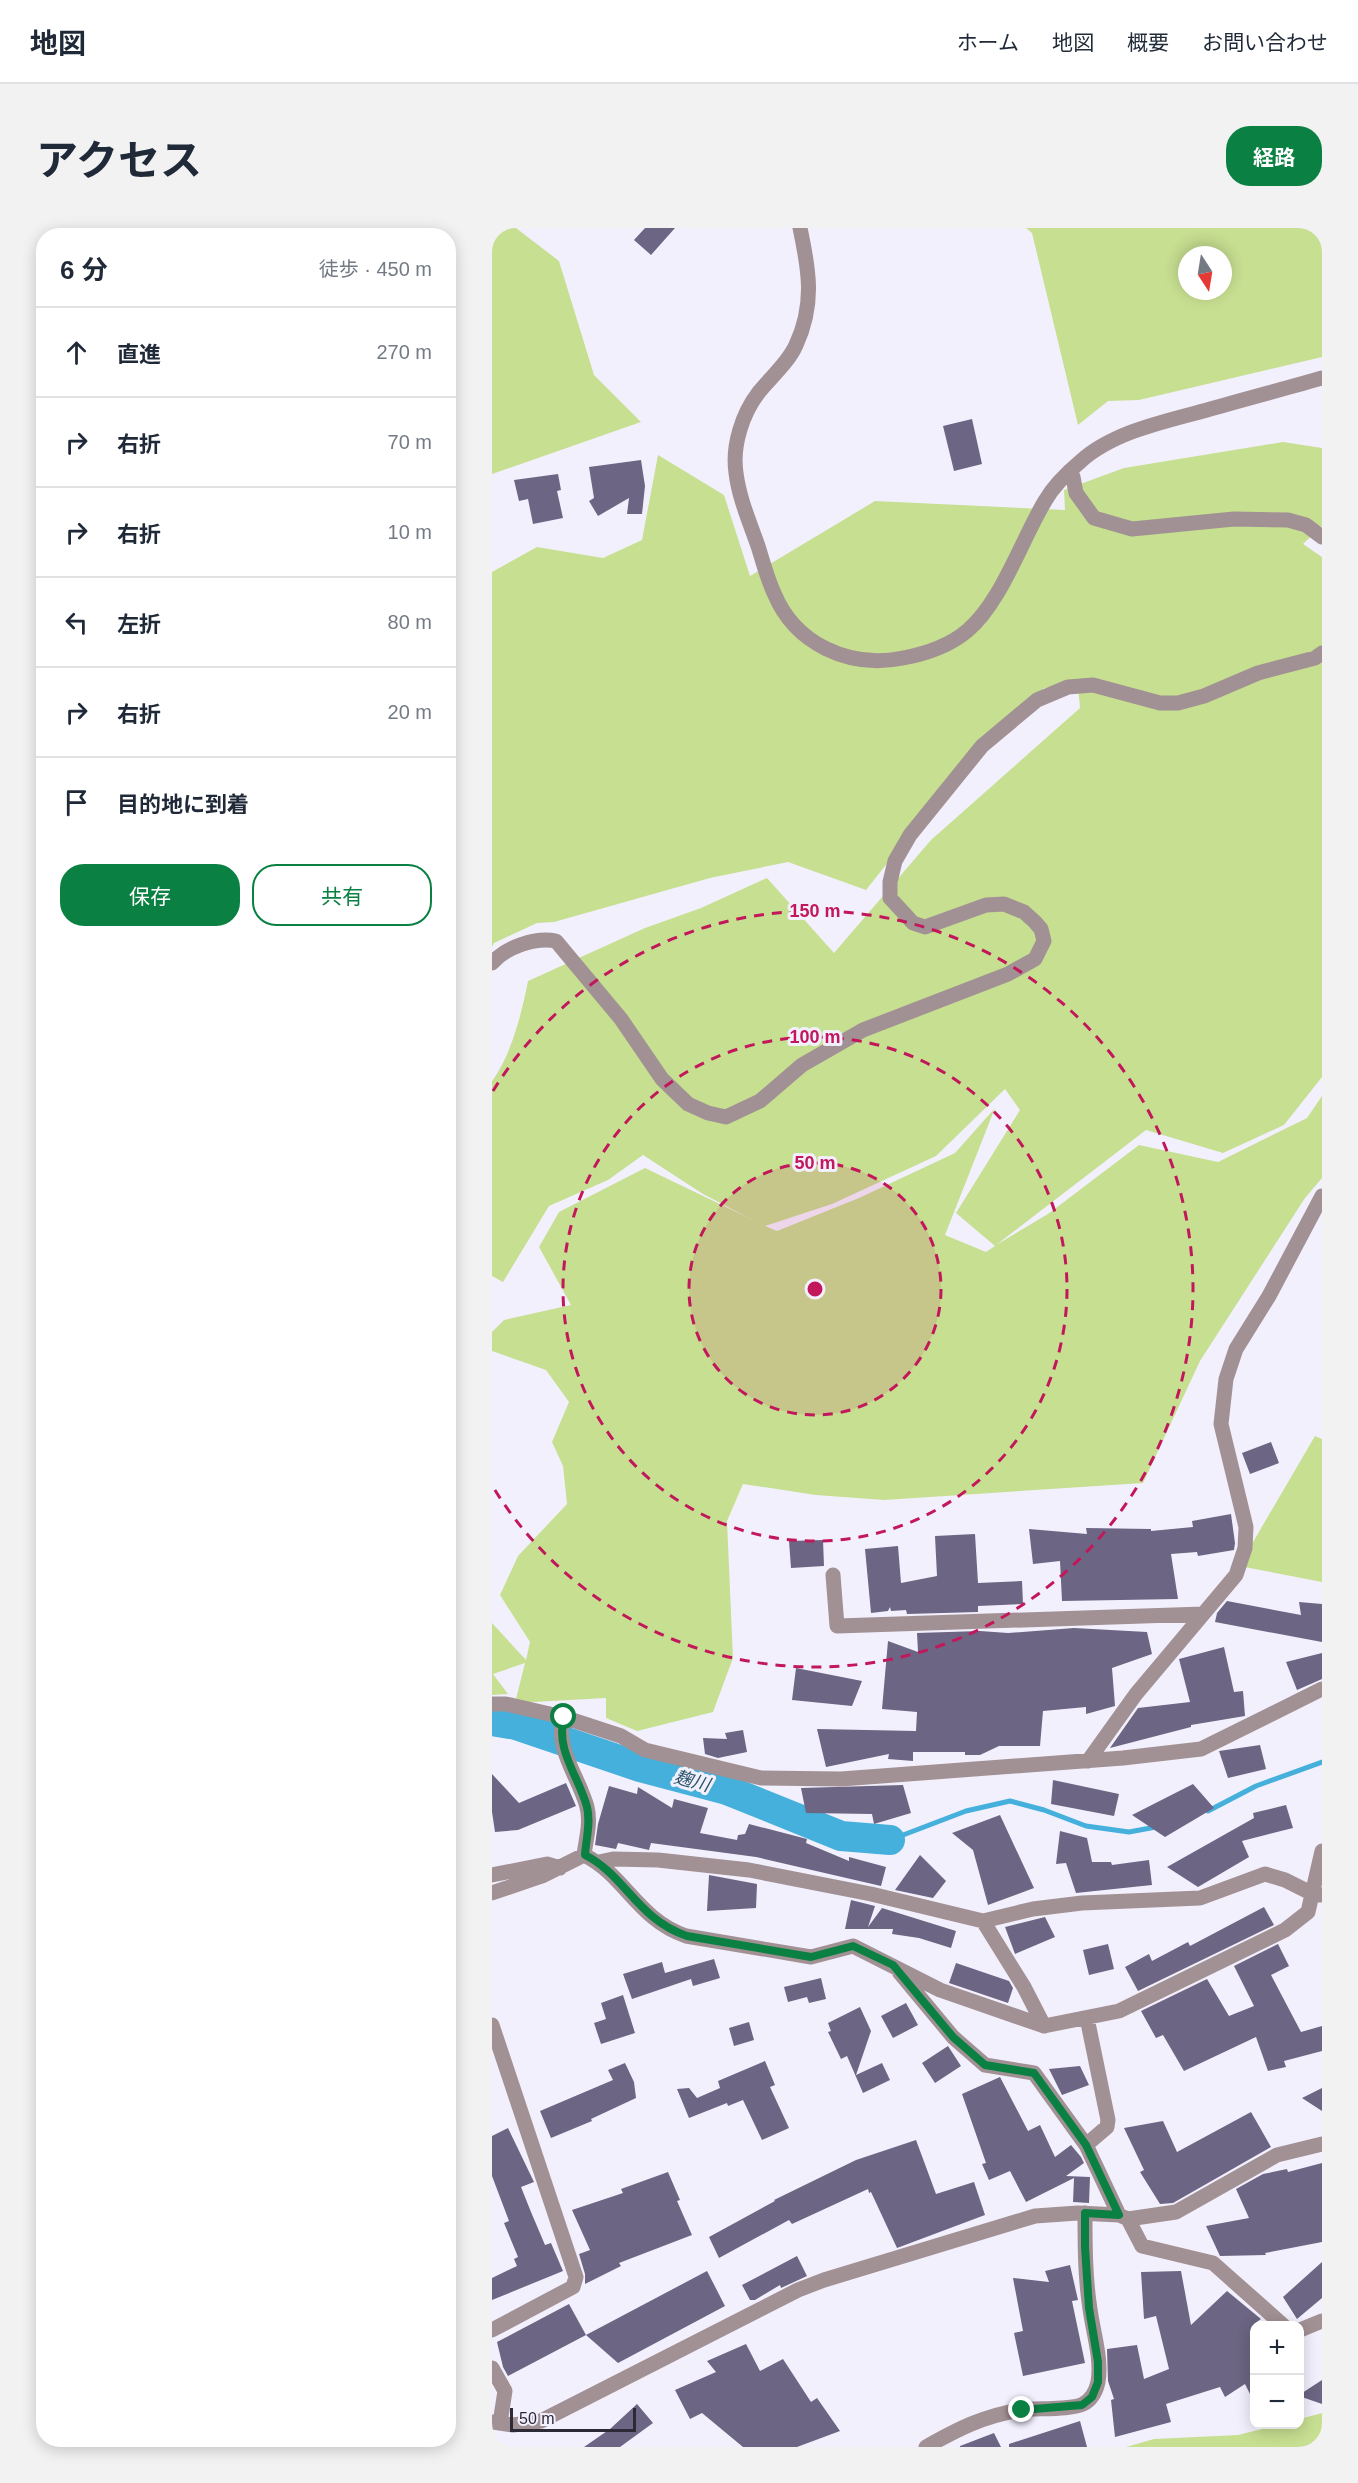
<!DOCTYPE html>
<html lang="ja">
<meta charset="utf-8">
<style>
body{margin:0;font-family:Arial,"Noto Sans JP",sans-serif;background:#f2f2f3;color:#1f2937}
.controls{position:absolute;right:18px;bottom:18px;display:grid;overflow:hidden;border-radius:12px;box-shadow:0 3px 15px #0003}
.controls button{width:54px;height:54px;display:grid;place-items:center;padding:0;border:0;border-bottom:2px solid #e0e1e3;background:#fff;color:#1f2937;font:30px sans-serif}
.compass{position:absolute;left:686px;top:18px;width:54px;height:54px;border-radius:50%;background:#fff;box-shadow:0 3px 15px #0003;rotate:168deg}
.scale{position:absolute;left:18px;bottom:15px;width:126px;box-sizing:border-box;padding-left:6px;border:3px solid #2d2a37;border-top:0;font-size:16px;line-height:21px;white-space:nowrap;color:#2d2a37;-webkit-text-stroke:4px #f3f0fe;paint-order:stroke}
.stop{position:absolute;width:18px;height:18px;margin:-14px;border:4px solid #0b8043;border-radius:50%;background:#fff}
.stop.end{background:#0b8043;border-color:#fff;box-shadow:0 2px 6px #0008}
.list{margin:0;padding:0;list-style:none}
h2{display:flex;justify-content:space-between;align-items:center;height:78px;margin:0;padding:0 24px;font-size:26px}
h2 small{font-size:20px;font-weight:400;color:#747a83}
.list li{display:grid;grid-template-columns:39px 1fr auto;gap:18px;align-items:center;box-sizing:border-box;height:90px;padding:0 24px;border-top:2px solid #e0e1e3}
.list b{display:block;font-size:22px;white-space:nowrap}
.list em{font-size:20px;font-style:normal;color:#747a83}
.actions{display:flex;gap:12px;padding:18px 24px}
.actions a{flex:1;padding:14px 0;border:2px solid #0b8043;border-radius:24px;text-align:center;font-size:21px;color:#0b8043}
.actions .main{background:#0b8043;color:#fff}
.icon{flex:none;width:33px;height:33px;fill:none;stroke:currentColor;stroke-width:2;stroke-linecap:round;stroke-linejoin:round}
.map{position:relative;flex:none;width:830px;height:2219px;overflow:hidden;border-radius:24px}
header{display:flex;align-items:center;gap:36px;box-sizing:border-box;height:84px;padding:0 30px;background:#fff;border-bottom:2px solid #e0e1e3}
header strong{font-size:28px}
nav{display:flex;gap:33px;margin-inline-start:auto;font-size:21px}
.intro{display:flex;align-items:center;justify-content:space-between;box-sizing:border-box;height:144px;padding:0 36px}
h1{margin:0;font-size:42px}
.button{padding:15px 27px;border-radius:24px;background:#0b8043;color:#fff;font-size:21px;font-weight:700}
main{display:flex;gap:36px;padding:0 36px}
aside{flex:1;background:#fff;border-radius:24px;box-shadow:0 3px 15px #0003}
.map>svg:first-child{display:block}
.green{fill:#c7df91;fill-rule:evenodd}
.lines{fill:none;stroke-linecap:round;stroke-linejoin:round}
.stream{stroke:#45b0dc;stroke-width:5}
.river{stroke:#45b0dc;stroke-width:30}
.building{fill:#6c6583}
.minor{stroke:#a29194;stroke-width:15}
.route{stroke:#0b8043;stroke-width:8}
.ring{fill:none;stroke:#c2185b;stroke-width:3;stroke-dasharray:10 8}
.labels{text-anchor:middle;stroke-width:6;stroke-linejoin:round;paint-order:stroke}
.water-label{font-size:18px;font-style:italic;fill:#295569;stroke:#f3f0fe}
.centre{fill:#c2185b;stroke:#f3f0fe;stroke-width:3}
.ring-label{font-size:18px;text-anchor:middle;font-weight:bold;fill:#c2185b;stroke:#f3f0fe;stroke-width:6;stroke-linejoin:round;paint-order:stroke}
</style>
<header>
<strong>地図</strong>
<nav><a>ホーム</a><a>地図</a><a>概要</a><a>お問い合わせ</a></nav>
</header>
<div class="intro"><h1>アクセス</h1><a class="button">経路</a></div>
<main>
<aside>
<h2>6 分<small>徒歩 · 450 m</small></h2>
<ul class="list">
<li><svg class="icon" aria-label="ahead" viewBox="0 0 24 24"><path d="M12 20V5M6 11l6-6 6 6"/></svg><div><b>直進</b></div><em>270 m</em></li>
<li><svg class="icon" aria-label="right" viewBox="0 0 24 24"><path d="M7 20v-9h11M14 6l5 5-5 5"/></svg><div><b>右折</b></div><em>70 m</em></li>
<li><svg class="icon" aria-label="right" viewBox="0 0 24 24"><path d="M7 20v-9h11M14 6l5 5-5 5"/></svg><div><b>右折</b></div><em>10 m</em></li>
<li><svg class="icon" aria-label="left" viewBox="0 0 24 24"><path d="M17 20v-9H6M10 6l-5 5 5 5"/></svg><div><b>左折</b></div><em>80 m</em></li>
<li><svg class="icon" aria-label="right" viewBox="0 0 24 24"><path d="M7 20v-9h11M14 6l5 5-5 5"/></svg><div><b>右折</b></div><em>20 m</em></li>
<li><svg class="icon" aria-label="arrive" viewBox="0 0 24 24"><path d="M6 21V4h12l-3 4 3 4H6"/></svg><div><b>目的地に到着</b></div></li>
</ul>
<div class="actions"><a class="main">保存</a><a>共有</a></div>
</aside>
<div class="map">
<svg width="830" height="2219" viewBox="0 0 830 2219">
<rect width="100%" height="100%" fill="#f3f0fe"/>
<!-- green -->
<path class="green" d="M0,0h24l43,33 35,114 47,47 -149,52z
M534,0h296v129l-183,43 -31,1 -30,24 -46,-192zM695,27h36v36h-36z
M791,214l39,6v78l-19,18 19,13v520l-38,48 -61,28 -77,-23 -150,115 52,-31 91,-69 79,17 89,-44 15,-22v82l-17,20 -105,163 -57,122 -259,17 -68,-5 -73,-11 -16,37 6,137 -20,54 -76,19 -31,-13v-20l-91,5 10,-40 -32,11 15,20 -16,1v-72l34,37 4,-18 -30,-47 18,-39 49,-52 -4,-38 -11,-24 17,-40 -23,-32 -54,-19v-19l12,-12 67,-15 -32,-58 20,-35 86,-44 106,51 -48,-25 -60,-39 -35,25 -59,26 -46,76 -11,-6v-195c19,-25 30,-69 36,-100l117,-53 56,-20 66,-30 67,75 97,-113 149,-132 -2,-22 -34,2 -120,129 -58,73 -78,-28 -78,16 -156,44 -17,1 -43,20 -2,4v-375l45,-25 66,11 39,-18 16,-85 66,40 26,81 125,-75 190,9 -1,-20 60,-22zM513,861l15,21 -64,103 39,33 -9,6 -41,-17 50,-127 -40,45 -96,45 -82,33 -12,-5 67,-22 104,-48z
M823,1208l7,3v143l-83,-16z
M830,2185v34h-196l28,-8 84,-4 40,-10 22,-1v-5z"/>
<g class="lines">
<!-- stream -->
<path class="stream" d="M716,1583l48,-25 66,-24
M398,1612l76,-29 44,-10 34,9 42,16 43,6 27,-5"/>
<!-- river -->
<path class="river" d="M0,1493l24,4 124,42 87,23 114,46 49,4"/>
</g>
<!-- building -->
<path class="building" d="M153,0h30l-24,27 -17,-15z
M480,191l10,45 -28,7 -11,-45z
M149,232l4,26 -3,28h-15l2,-16 -31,18 -9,-15 5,-3 -5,-31z
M66,246l3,16 -4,1 6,27 -30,6 -5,-25 -9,2 -5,-21z
M779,1214l8,21 -29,11 -8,-21z
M739,1286l4,29 -1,7 -36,6 -1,-4 -26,2 7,45 -116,2 -2,-40 -27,3 -4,-35 58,5 -1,-6 65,1v2l42,-4 -1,-6z
M483,1306l3,49 44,-2 1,23 -45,2v6l-71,2 -1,-4 -15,1 -1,-4 -2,4 -17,2 -6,-64 33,-3 3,37 36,-7 -2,-40z
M331,1312l1,26 -33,2 -2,-27z
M735,1373l74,14 -2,-13 23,2v38l-107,-20 2,-9z
M582,1400l73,4 5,22 -40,14 3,38 -29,8v-7l-43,4 -3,35h-41l-19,9h-15v-3h-52v9l-25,-2 1,-5 -63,13 -9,-38 99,2 1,-19 -35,-3 6,-68 30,11 -1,-19 63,-2 28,2z
M732,1419l10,45 9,-1 2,25 -54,9v2l-81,21 28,-40 52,-6 -11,-43z
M830,1425v26l-25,11 -11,-28z
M304,1440l66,13 -10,25 -60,-6z
M251,1502l4,22 -29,6 -13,-4 -2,-16 24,1 -2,-6z
M768,1517l6,24 -38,9 -9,-27z
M0,1546l27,29 47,-20 10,23 -58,24 -23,2 -3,-20z
M561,1552l66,14 -5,22 -63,-12z
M701,1556l21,24 -49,29 -33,-22z
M411,1557l8,28 -37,11 -2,-10 -66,-1 -5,-25z
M117,1558l28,8 1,-7 34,21 2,-9 34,9 -8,25 37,7 1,-5 7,-1 4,-10 58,15 -1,4 43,18v-4l37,10 -5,19 -125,-29 -105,-14 -2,7 -31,-7 -2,6 -21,-4 3,-21z
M794,1577l7,23 -51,13 7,16 -51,30 -31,-20 87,-49 -1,-5z
M508,1587l34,73 -46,17 -15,-55 -21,-17z
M568,1603l27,7 5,24h19l1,3 37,-5 3,25 -76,8 -10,-30 -10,1z
M428,1627l26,26 -13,17 -38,-8z
M217,1647l48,9 -1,24 -49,3z
M359,1672l24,6 -7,21 14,-19 74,23 -5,17 -32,-10 -27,-4 1,-5h-48z
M772,1679l10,18 -136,66 -13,-24 24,-13 3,7 36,-19 2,4z
M553,1689l10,20 -40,17 -10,-27z
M616,1716l6,25 -25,6 -6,-25z
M786,1716l11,22 -18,9 30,57 21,-6v25l-38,10 2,6 -18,4 -12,-34 -72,34 -21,-36 -7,3 -15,-27 66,-32 22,37 25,-10 -20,-40z
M222,1731l6,19 -27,8 -2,-7 -59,20 -9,-25 39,-12 3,11z
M464,1735l53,18 4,7 -5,15 -59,-20z
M329,1750l5,21 -17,4 -2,-6 -19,5 -4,-15z
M131,1767l12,38 -34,11 -7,-21 12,-4 -5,-16z
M414,1775l12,22 -25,13 -12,-22z
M368,1779l11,24 -15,44 26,-12 8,17 -27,13 -16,-37 -6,3 -13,-27 3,-1 -3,-8z
M257,1794l5,18 -20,6 -5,-18z
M456,1818l13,20 -26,17 -13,-20z
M273,1833l10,24 -5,2 19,41 -27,12 -19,-40 -15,6 -1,-3 -38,15 -12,-29 12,-1 8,10 23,-10 -2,-7z
M133,1835l9,19 2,16 -45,21 1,2 -41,17 -11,-27 73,-31 -5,-10z
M588,1838l9,19 -27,10 -13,-26z
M508,1849l28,54 12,-6 15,32 16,-12 10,12 3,6 -18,13 24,1 -1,26 -16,-1 1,-24 -48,24 -16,-31 -21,9 -7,-16 4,-1 -24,-69z
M830,1860v23l-20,-13z
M759,1884l20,35 -98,56 -13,1 -20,-32 4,-2 -20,-42 39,-7 14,31z
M16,1900l26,54 -13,5 10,25 14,33 6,-2 12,28 -71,29v-22l25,-12 -3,-7 4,-2 -14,-34 5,-2 -17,-45v-40z
M424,1912l20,54 38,-12 11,33 -88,33 -26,-56 -2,1 -1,-4 -76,35 -3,-4 -70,38 -10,-21 66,-36 -1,-1 82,-40z
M830,1935v79l-57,11 1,2 -46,1 -14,-30 43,-8 -13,-29 27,-15 24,-5 1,3z
M176,1944l12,28 -3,1 15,34 -73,28 2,3 -36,18v-10l-6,-20 11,-4 -18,-40 51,-17 -2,-4z
M305,2028l10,20 -26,12 -1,-3 -25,15h-5l-8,-15z
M830,2034v36l-25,21 -14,-22z
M578,2037l8,35 -6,1 13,62 -62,13 -9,-43 9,-2 -10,-53 36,4 -4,-11z
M215,2043l18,35 -107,57 -32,-28z
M689,2043l10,54 36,-34 34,28 -7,5v78l-9,-18 -20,13 -5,-10 -54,17 5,18 -56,15 -4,-37 3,-1 -6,-18 -1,-32 30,-4 7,34 25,-10 -13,-53 -12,3 -3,-47z
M77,2076l17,31 -78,41 -5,-9 -6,-25z
M254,2116l14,27 23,-12 28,43 6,-4 23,33 -43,16h-54l-41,-34 -12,6 -15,-29 41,-18 -9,-11z
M830,2152v24l-23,-8v-1z
M145,2176l16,19 -33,24h-36l26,-18z
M588,2193l7,26h-78v-3z
M502,2205l7,14h-41v-1z"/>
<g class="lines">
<!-- minor -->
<path class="minor" d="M308,0c9,42 15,76 -4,117 -8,18 -25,32 -37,47 -17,22 -27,54 -23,81 3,25 14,50 22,73 5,16 9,32 16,47 21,51 75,76 129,65 22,-4 46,-12 64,-27 34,-28 55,-92 78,-130 8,-14 24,-30 36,-40 32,-29 85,-40 126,-51 38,-11 77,-21 115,-32
M581,249l3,16 18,25 38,11 102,-10 54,1 18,5 16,12
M0,735c14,-16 43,-26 64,-22l65,78 41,60 26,25 20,9 18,4 34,-16 42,-36 61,-35 145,-56 27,-15 9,-18 -3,-12 -6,-7 -11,-10 -20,-8 -18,1 -61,22 -12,-4 -23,-25v-16l5,-21 15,-26 72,-89 55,-46 31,-13 25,-2 67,18h18l26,-7 54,-23 57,-15 7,-5
M341,1347l4,51 366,-12
M0,1476h14l57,13 58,19 24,14 116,28 80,1 282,-21 78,-9 121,-60
M71,1489c-8,33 16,60 24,90 4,16 -1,32 -3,48
M596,1533l48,-67 100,-119 9,-27 1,-21 -25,-103 5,-45 10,-30 33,-53 53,-100
M92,1627c41,20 53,64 102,81l125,21 42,-11 87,44 104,36 75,-15 166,-81 23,-18 14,-61
M107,1634l14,-3 45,1 91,10 122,24 112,27 50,-12 49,-6 118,-5 65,-24 20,6 28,14 9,1
M0,1647l55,-11 13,4
M0,1665l50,-17 42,-21
M491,1693l41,66 20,39
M407,1744l54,65 32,28 49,8 52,72 33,70
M0,1797l84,252 -3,10 -81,43
M594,1917l21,-18 1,-7 -21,-102
M636,1991l14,27 71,17 71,63
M808,2102l22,-9
M0,2140l13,23 -5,32
M0,2194l21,3 28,-4 257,-131 26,-10 211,-64 43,-3 41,2 9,4 48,-7 101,-57 45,-11
M434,2219c32,-18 57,-31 94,-37 15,-2 52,0 63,-6 8,-4 13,-13 15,-22 4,-23 -5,-50 -8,-73 -5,-32 -5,-64 -5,-96"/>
</g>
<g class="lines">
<!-- route -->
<path class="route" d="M72,1489c-9,33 15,60 23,90 4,16 -1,32 -2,48 40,20 52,64 102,81l124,21 42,-11 40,19 60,72 32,28 49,8 52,72 33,70 -34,-2v34l4,61 9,54v20l-6,15 -10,8 -60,5"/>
</g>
<!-- distance rings -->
<circle cx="323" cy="1061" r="126" fill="#c2185b" fill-opacity=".12"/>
<g class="ring">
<circle cx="323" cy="1061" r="126"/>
<circle cx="323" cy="1061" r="252"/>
<path d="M1 863A378 378 0 1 1 1 1259"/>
</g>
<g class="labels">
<!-- water labels -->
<g class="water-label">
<text transform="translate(200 1553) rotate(15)" y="6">麹川</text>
</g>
</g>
<circle cx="323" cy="1061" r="9" class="centre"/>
<g class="ring-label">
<text x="323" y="689">150 m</text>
<text x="323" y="815">100 m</text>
<text x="323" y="941">50 m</text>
</g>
</svg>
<div class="controls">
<button>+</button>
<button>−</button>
</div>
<svg class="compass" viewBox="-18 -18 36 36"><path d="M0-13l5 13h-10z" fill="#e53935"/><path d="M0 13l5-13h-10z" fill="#747a83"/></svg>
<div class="scale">50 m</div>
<div class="stop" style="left:72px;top:1489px"></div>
<div class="stop end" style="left:530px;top:2182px"></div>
</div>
</main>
